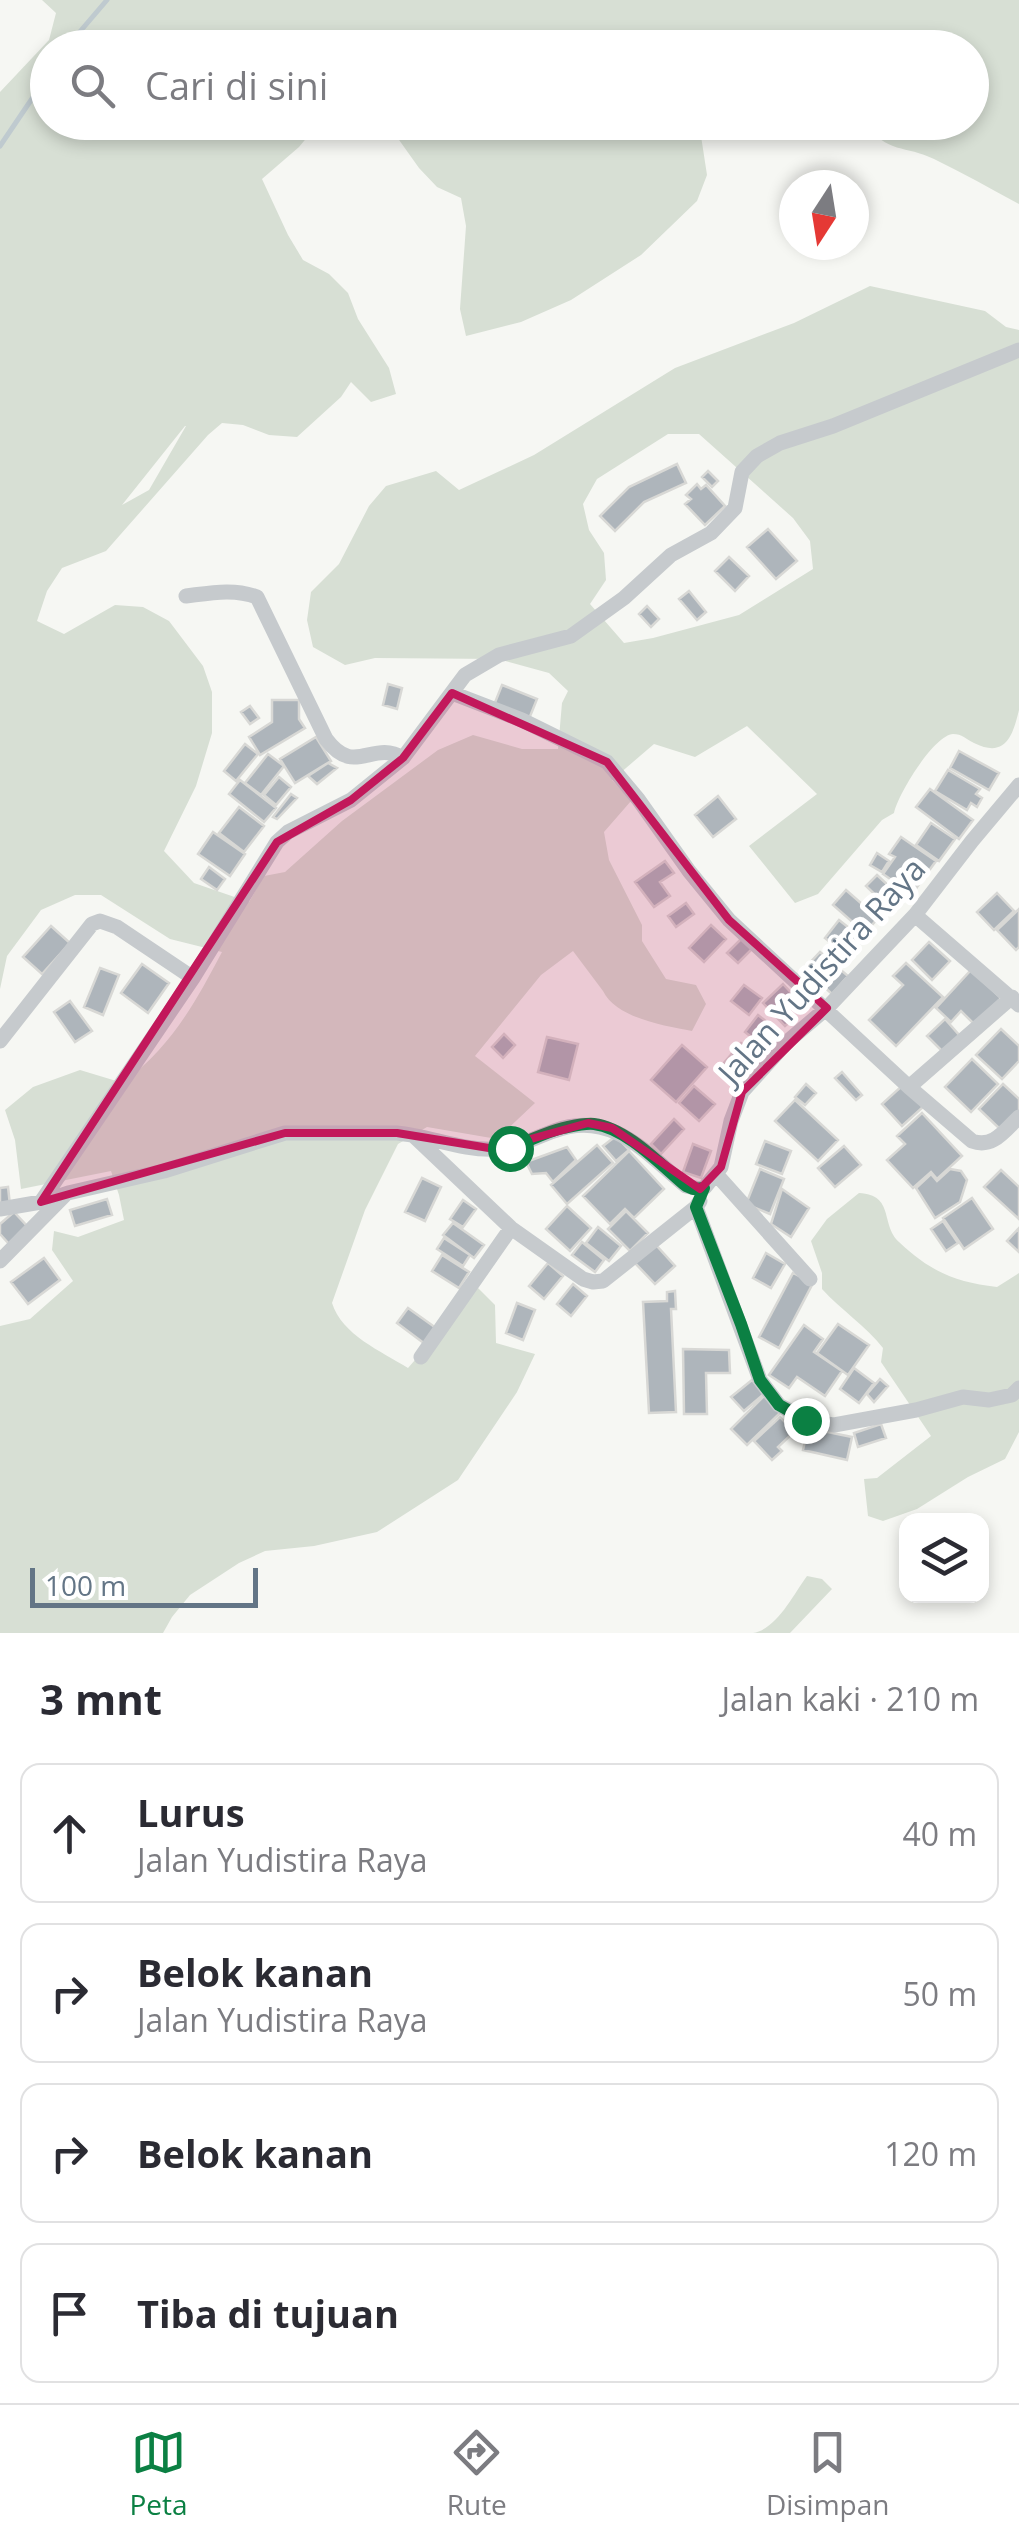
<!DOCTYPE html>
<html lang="id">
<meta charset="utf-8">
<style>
body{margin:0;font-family:"Open Sans",sans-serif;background:#f2f2f3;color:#2b2b33}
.controls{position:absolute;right:30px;bottom:30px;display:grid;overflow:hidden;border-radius:20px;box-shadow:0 5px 15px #0003}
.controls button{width:90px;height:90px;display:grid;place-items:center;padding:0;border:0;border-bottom:2px solid #e1e1e2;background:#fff;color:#2b2b33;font:50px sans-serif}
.compass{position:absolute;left:779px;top:170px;width:90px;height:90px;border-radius:50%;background:#fff;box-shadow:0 5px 15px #0003;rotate:192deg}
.scale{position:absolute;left:30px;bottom:25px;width:228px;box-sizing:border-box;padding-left:10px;border:5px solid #637586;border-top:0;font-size:28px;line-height:35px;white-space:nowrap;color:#637586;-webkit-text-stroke:8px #fff;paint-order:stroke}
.stop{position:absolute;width:30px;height:30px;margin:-22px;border:8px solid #0b8043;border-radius:50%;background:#fff}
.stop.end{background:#0b8043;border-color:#fff;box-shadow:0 2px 10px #0008}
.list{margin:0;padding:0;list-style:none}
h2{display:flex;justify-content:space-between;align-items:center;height:130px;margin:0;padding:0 40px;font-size:42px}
h2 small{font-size:32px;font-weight:400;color:#7c7c81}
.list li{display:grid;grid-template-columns:65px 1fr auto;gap:30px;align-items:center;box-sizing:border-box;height:140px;margin:0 20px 20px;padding:0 20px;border:2px solid #e1e1e2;border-radius:20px}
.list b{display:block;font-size:38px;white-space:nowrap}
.list p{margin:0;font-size:32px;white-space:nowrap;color:#7c7c81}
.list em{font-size:32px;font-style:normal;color:#7c7c81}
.icon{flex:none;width:55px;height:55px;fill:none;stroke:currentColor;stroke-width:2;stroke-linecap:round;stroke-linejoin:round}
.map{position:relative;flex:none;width:1019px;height:1633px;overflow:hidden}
.search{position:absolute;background:#fff;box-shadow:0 5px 15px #0003;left:30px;right:30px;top:30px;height:110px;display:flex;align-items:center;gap:25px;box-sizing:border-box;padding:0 35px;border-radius:55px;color:#7c7c81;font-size:38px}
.sheet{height:770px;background:#fff}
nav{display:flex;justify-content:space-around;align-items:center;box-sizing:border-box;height:140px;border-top:2px solid #e1e1e2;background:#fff;font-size:28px;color:#7c7c81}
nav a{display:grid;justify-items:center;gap:5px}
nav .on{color:#0b8043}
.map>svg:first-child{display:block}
.green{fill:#d7dfd4;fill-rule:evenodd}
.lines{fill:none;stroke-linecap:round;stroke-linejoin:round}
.stream{stroke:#bfcacf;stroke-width:5}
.building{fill:#aeb5bb;stroke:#d8d8d5;stroke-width:2.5}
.minor{stroke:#c6cacd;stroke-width:15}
.route{stroke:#0b8043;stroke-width:12}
.marked{fill:#c2185b;fill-opacity:0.2;stroke:#c2185b;stroke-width:8;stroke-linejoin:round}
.labels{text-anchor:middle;stroke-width:10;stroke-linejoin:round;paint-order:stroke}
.street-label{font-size:32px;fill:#637586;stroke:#fff}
</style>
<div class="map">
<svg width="1019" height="1633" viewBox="0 0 1019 1633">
<rect width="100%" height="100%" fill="#f6f7f3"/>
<!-- green -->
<path class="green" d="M42,0h977v204c-28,-15 -56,-31 -85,-45 -28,-14 -48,-5 -68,-36l106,-1v-74h-924v74l271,1 -20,24 -37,32 26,56 15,25 26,14 19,19 10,26 31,49 7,26 -25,8 -20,-20 -10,15 -44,40 -28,-2 -26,-10 -21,-2 -14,12 -102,116 -44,17 -15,23 -10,30 27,13 51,-29 28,2 26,14 34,45 9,26v41l-16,53 -32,65 30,32 55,19 15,-26 21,-4 57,-51 96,-71 35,-15 49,14h36l4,-46 6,-12 -19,-18 -51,-14 -123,-1 -30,7 -32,-18 -6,-27 4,-28 28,-28 30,-58 17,-20 50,-15 23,19 75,-35 141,-87 119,-45 76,-37 115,25 21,16 13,3v380c-6,25 -13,49 -45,33 -8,-4 -12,-9 -21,-9 -19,1 -55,60 -59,79l-12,7 -64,74 -23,9 -46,-57 68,-52 -70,-68 -52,31 -41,-13 -42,36 19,21 -27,31 5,28 33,65v16l24,38 30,6 10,19 -14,27c-27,-5 -76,-13 -89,-40l-30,-40 -32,24 -66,81 60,47 -38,36 -70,-12 -29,17 -33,66 -33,93c10,32 49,48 76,65l70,-80 17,17 1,38 39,11 -18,38 -59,88 -81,52 -63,14 -49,5 -26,12 -49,32 -18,22 -9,16h-163v-307l30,-7 43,-38 -21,-31 2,-19 24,6 46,-17 -5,-25 -8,-24 -90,18 -6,-49 -10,-30 28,-23 47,-17 43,13c49,-38 71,-78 99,-131l-52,-13 -69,-44h-26l-34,15 -34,46 -7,33v-897l49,-52 7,-27zM186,426l-37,64 -27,15 63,-79zM668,434h31l94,84 17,23 3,28 -74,46 -86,23 -29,5 -34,-39 16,-24 -2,-27 -15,-23 -6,-26 14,-25z
M387,123h312l8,52 -10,26 -56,54 -70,45 -50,22 -55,14 -6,-27 6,-83 -5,-28 -24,-11 -18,-19z
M859,1193c36,2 21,31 40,49 32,30 56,40 98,45l22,-14v159l-14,27 -37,18 -51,32 -34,12 -15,-5 -4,-37 13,-1 54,-42 -50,-74 2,-14c-17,-22 -42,-38 -61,-59v-16l-11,-32 16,-22z
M807,1576l15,3 10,10 -42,44h-37c24,-4 40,-38 54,-57z"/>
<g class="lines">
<!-- stream -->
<path class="stream" d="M66,48l41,-48
M0,146l48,-71"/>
</g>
<!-- building -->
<path class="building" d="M677,464l9,19 -42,19 -29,29 -15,-15 29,-29z
M708,471l10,10 -6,6 -10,-10z
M697,484l4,5 5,-4 19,21 -20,19 -20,-21 6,-5 -5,-4z
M768,529l29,32 -21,18 -29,-32z
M729,557l20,19 -14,15 -20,-20z
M689,591l17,21 -9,8 -18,-21z
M647,606l12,13 -8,8 -12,-13z
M388,684l14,4 -5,21 -14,-4z
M502,685l35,14 -8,20 -35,-14z
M272,700h27v19l6,9 -45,27 -11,-18 23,-15z
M250,706l9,12 -9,6 -9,-12z
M316,737l15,24 -36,22 -15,-24z
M245,744l13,10 -22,27 -12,-10z
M959,751l40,22 -10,17 -39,-22z
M268,754l16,12 -23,29 -16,-12z
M328,763l9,5 -20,16 -9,-8z
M948,770l32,19 -4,5 6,4 -5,9 -6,-4 -4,7 -32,-19z
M279,777l12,10 -15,18 -12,-10z
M240,780l36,28 -12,14 -35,-28z
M930,789l43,31 -14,19 -43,-32z
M291,794l6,4 -20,21 -4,-2z
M718,796l18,23 -23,18 -18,-22z
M239,807l25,19 -20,26 -25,-19z
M931,823l24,16 -16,22 -23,-16z
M213,832l32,22 -15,22 -32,-22z
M901,837l35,24 -24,33 -29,-20 12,-17 -6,-3z
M877,853l12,8 -7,11 -12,-7z
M665,861l9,12 -14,9 10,14 -16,11 -19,-25z
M209,867l16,12 -8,11 -16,-11z
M877,875l26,24 -11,12 -26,-25z
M846,890l32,28 -13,15 -32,-28z
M997,893l17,18 -20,19 -17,-18z
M686,903l8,11 -18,13 -8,-11z
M1019,909v38l-3,3 -19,-20z
M839,920l24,19 -14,18 -24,-19z
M711,925l15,14 -22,23 -15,-14z
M51,926l19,17 -28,31 -19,-17z
M743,937l11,10 -16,16 -11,-10z
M929,942l21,19 -18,19 -20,-20z
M820,952l28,24 -16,18 -28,-25z
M906,963l37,34 -47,49 -27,-26 34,-35 -10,-9z
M142,964l27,19 -21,30 -27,-20z
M100,968l19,7 -16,40 -19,-8z
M971,970l30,28 -26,27 -14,-14 -10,11 -15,-14z
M783,984l14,15 -12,12 8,8 -8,7 -22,-23z
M744,985l18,13 -13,17 -18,-14z
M70,1001l22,30 -17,11 -21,-30z
M758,1015l24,19 -13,17 -24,-19z
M945,1019l15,17 -17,16 -16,-16z
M1001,1029l18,17v15l-17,18 -26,-24z
M504,1034l11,11 -12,13 -11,-11z
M547,1037l31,7 -9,36 -31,-8z
M741,1043l19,16 -24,29 -20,-16z
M682,1045l25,22 -31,35 -25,-22z
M972,1059l26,25 -27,28 -26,-25z
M842,1072l20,23 -6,5 -21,-22z
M806,1084l10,9 -11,12 -10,-8z
M1003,1084l16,15v14l-17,18 -23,-22z
M903,1085l20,22 -21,19 -20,-22z
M694,1086l21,18 -16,17 -20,-18z
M795,1100l43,40 -20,21 -43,-40z
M922,1113l40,43 -25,23 -6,-7 -18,16 -26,-28 18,-16 -8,-8z
M674,1119l10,10 -23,25 -10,-10z
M616,1136l13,14 -13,11 -13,-15z
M765,1141l26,10 -9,23 -26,-10z
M693,1144l18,7 -10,27 -18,-6z
M597,1145l16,18 -46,41 -16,-19z
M844,1146l17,19 -26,22 -17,-19z
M567,1147l9,13 -23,22 -7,-9 -14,1 -6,-12z
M629,1151l35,38 -30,29 -9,-9 -15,15 -27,-28z
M760,1169l24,10 -14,35 -24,-10z
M950,1169l11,2 6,9 -7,22 -25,16 -19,-30 15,-14 6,7z
M1001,1170l18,17v32l-35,-32z
M422,1178l19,9 -16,34 -20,-9z
M8,1187l2,18 -10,2v-19z
M782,1189l27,19 -18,29 -20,-13z
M972,1198l21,31 -29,20 -21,-31z
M107,1199l5,16 -37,11 -5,-16z
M463,1200l13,9 -13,18 -13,-8z
M567,1206l24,22 -21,23 -24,-22z
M626,1211l22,22 -18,18 -22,-22z
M14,1212l14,15 -19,17 -9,-10v-10z
M943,1221l15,22 -12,8 -15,-22z
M453,1223l31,22 -10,13 -31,-23z
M598,1227l23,19 -12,15 -23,-18z
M1019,1228v24l-12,-11z
M444,1238l26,17 -7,11 -26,-17z
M582,1242l22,18 -9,12 -23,-17z
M656,1245l19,21 -20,18 -20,-21z
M766,1253l19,11 -14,24 -18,-10z
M442,1255l27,17 -10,16 -27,-17z
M44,1258l16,22 -32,24 -17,-22z
M548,1263l15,13 -19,23 -15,-13z
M793,1273l20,10 -34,65 -20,-11z
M573,1284l14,12 -16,20 -14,-12z
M675,1291l1,18h-5l5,103 -27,1 -6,-111 24,-1v-9z
M517,1303l18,7 -12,30 -17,-7z
M408,1308l28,20 -11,16 -28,-21z
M838,1324l31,21 -21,30 -31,-22z
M804,1325l19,14 -9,13 28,19 -17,25 -28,-19 -8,11 -20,-13z
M683,1349l46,1 1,23h-24l1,41h-23z
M854,1368l20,15 -15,20 -19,-14z
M880,1379l8,7 -14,16 -7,-8z
M752,1380l12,14 -20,17 -13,-14z
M764,1396l17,16 -34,33 -16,-16z
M780,1417l14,15 -16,15 4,4 -10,9 -18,-19z
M881,1424l5,14 -28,9 -4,-14z
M808,1428l44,9 -5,23 -44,-10z"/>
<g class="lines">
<!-- minor -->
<path class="minor" d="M186,596c24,-3 48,-8 71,1l69,142c29,39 46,0 77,19
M452,693l70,27 85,42 31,37 51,72 40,49 180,167 63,54c21,8 33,-11 47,-24
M915,915l104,90
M0,1041l92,-117 8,-3 17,6 76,51
M909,1087l103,-90
M415,1137l96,91 72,51 10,3 10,-1 93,-74 4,-6
M716,1174l94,105
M41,1202l152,-224 84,-136 11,-10 63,-32 52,-42 62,-83 34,-20 72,-19 53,-38 47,-43 40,-22 24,-25 7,-36 15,-16 23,-13 53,-17 186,-76
M696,1207l64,173 19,25 28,15 27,5 82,-15 47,-13 26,3 23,-5 7,-7
M0,1209l41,-7 27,-9 96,-22 121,-38h112c33,3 65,18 99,16 21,-1 38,-11 58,-18 57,-22 92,22 132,55l14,3 5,-2 16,-20 10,-46 11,-29 45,-50 40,-34 88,-93 57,-74 47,-56
M0,1261l65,-66
M421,1357l90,-129"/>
</g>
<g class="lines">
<!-- route -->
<path class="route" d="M510,1148c18,-6 35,-16 53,-20 10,-2 21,-5 31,-4 33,4 68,42 92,62l7,3 11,-1 -8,19 45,117 19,56 19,25 27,15"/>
</g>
<!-- marked area -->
<path class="marked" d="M452,693l155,69 122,158 98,88 -85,84 -21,75 -21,22 -88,-61 -24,-5 -93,26 -98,-16h-112l-244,69 236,-360 74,-42 52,-42z"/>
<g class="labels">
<!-- street labels -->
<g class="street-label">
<text transform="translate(822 971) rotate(-48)" y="11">Jalan Yudistira Raya</text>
</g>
</g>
</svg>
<div class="controls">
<button><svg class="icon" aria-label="layers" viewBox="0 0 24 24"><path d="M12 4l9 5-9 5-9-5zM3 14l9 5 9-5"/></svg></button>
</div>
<svg class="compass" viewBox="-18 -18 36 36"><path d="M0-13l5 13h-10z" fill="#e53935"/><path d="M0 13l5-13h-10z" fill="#7c7c81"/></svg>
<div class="scale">100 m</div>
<div class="stop" style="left:510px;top:1148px"></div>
<div class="stop end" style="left:806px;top:1420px"></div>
<div class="search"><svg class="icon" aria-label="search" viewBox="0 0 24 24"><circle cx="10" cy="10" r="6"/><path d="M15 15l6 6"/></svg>Cari di sini</div>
</div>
<section class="sheet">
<h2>3 mnt<small>Jalan kaki · 210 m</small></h2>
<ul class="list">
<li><svg class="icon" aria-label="ahead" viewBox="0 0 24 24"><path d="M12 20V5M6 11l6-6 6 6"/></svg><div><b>Lurus</b><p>Jalan Yudistira Raya</p></div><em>40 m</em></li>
<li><svg class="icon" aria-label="right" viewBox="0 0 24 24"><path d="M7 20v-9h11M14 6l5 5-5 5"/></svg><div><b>Belok kanan</b><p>Jalan Yudistira Raya</p></div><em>50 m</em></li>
<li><svg class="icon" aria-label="right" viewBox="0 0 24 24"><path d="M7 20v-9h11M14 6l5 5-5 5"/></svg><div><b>Belok kanan</b></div><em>120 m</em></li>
<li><svg class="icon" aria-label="arrive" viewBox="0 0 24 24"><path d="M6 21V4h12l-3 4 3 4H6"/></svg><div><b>Tiba di tujuan</b></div></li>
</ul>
</section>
<nav>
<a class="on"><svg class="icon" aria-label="map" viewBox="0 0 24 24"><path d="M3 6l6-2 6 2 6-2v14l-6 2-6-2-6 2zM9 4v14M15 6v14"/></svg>Peta</a>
<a><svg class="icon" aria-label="directions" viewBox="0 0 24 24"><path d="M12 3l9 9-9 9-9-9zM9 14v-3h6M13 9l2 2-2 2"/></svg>Rute</a>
<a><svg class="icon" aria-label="saved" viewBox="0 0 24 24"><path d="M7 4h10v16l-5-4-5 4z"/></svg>Disimpan</a>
</nav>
